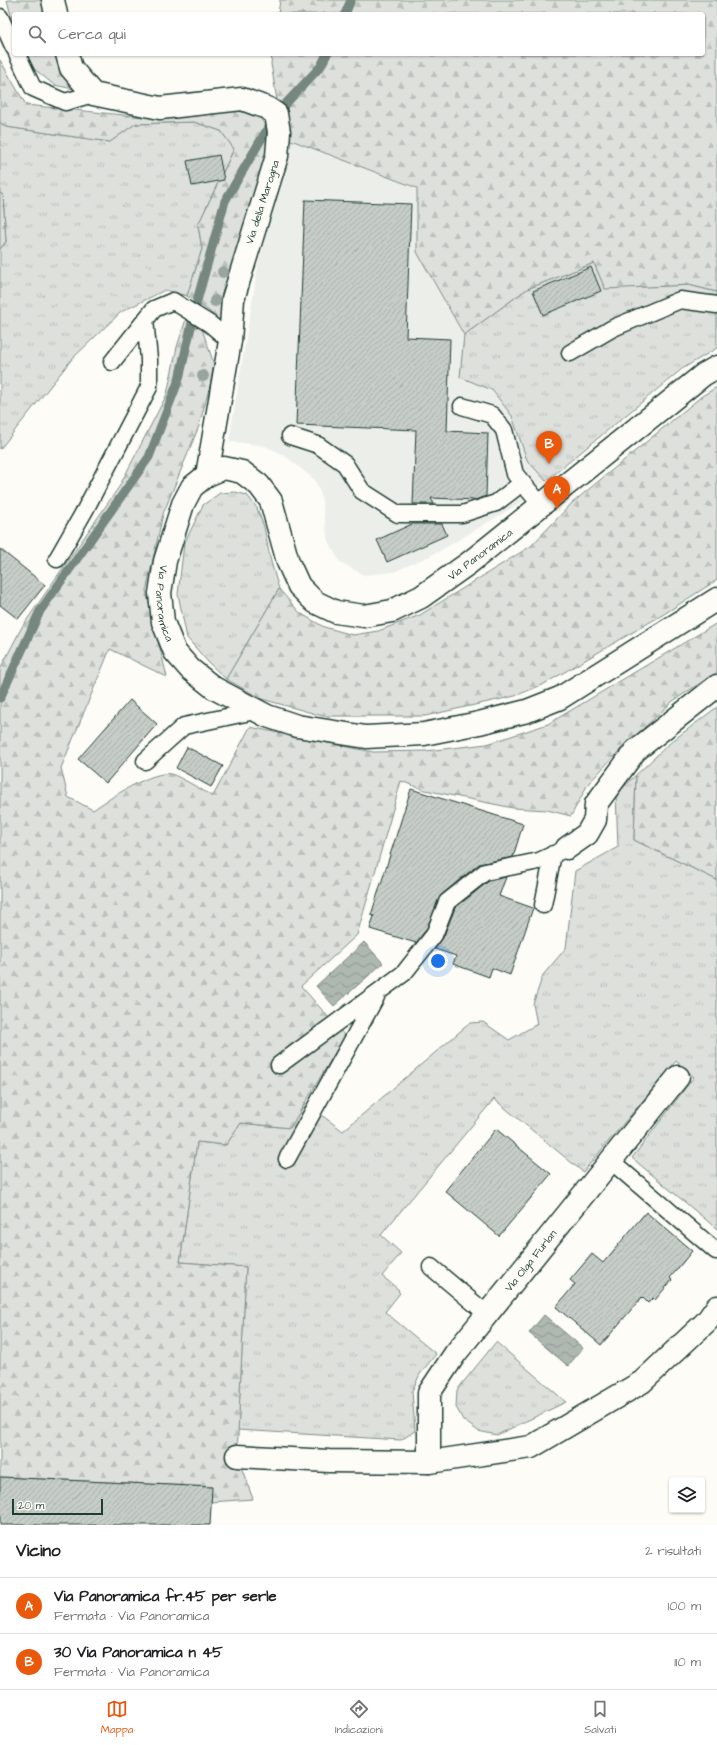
<!DOCTYPE html>
<html lang="it">
<meta charset="utf-8">
<style>
body{margin:0;font-family:"Architects Daughter",sans-serif;background:#f2f2f2;color:#202124}
.controls{position:absolute;right:12px;bottom:12px;display:grid;overflow:hidden;border-radius:4px;box-shadow:0 1px 3px #0004}
.controls button{width:36px;height:36px;display:grid;place-items:center;padding:0;border:0;border-bottom:1px solid #e0e0e0;background:#fff;color:#202124;font:20px sans-serif}
.scale{position:absolute;left:12px;bottom:10px;width:91px;box-sizing:border-box;padding-left:4px;border:2px solid #1f3d34;border-top:0;font-size:11px;line-height:14px;white-space:nowrap;color:#1f3d34;-webkit-text-stroke:3px #fdfcf7;paint-order:stroke}
.you{position:absolute;left:438px;top:961px;width:14px;height:14px;margin:-10px;border:3px solid #fff;border-radius:50%;background:#1a73e8;box-shadow:0 0 0 6px #1a73e833}
.badge{display:grid;place-items:center;width:26px;height:26px;border-radius:50%;background:#ea580c;color:#fff;font-size:13px;font-weight:700}
.pin{position:absolute;translate:-50% -33px;filter:drop-shadow(0 1px 2px #0008)}
.pin::after{content:'';position:absolute;top:21px;width:14px;height:12px;background:inherit;clip-path:polygon(0 0,100% 0,50% 100%)}
.list{margin:0;padding:0;list-style:none}
h2{display:flex;justify-content:space-between;align-items:center;height:52px;margin:0;padding:0 16px;font-size:17px}
h2 small{font-size:13px;font-weight:400;color:#757577}
.list li{display:grid;grid-template-columns:26px 1fr auto;gap:12px;align-items:center;box-sizing:border-box;height:56px;padding:0 16px;border-top:1px solid #e0e0e0}
.list b{display:block;font-size:15px;white-space:nowrap}
.list p{margin:0;font-size:13px;white-space:nowrap;color:#757577}
.list em{font-size:13px;font-style:normal;color:#757577}
.icon{flex:none;width:22px;height:22px;fill:none;stroke:currentColor;stroke-width:2;stroke-linecap:round;stroke-linejoin:round}
.map{position:relative;flex:none;width:717px;height:1525px;overflow:hidden}
.search{position:absolute;background:#fff;box-shadow:0 1px 3px #0004;left:12px;right:12px;top:12px;height:44px;display:flex;align-items:center;gap:10px;box-sizing:border-box;padding:0 14px;border-radius:4px;color:#757577;font-size:15px}
.sheet{height:164px;background:#fff}
nav{display:flex;justify-content:space-around;align-items:center;box-sizing:border-box;height:56px;border-top:1px solid #e0e0e0;background:#fff;font-size:11px;color:#757577}
nav a{display:grid;justify-items:center;gap:2px}
nav .on{color:#ea580c}
.map>svg:first-child{display:block}
.built{fill:#eceee9}
.grass{fill:url(#grass-tufts);stroke:#7e8e88}
.forest{fill:url(#forest-firs);stroke:#7e8e88}
.water{fill:url(#water-waves);stroke:#75877f}
.lines{fill:none;stroke-linecap:round;stroke-linejoin:round}
.stream{stroke:#75877f;stroke-width:9}
.building{fill:url(#building-hatch);stroke:#1f3d34}
.lane-casing{stroke:#1f3d34;stroke-width:19}
.street-casing{stroke:#1f3d34;stroke-width:25}
.secondary-casing{stroke:#1f3d34;stroke-width:25}
.lane{stroke:#fdfcf7;stroke-width:16}
.street{stroke:#fdfcf7;stroke-width:22}
.secondary{stroke:#fdfcf7;stroke-width:22}
.tree{fill:#98a59e}
.labels{text-anchor:middle;stroke-width:3;stroke-linejoin:round;paint-order:stroke}
.street-label{font-size:11px;fill:#1f3d34;stroke:#fdfcf7}
</style>
<div class="map">
<svg width="717" height="1525" viewBox="0 0 717 1525">
<defs>
<pattern id="grass-tufts" width="24" height="20" patternUnits="userSpaceOnUse"><rect width="24" height="20" fill="#dde0db"/><path d="M3 7l-1-3M5 7V3M7 7l1-3M15 17l-1-3M17 17v-4M19 17l1-3" fill="none" stroke="#bdc1bd"/></pattern>
<pattern id="forest-firs" width="22" height="20" patternUnits="userSpaceOnUse"><rect width="22" height="20" fill="#dde0db"/><path d="M5 1l3.5 6h-7zM16 11l3.5 6h-7z" fill="#bdc1bd"/></pattern>
<pattern id="water-waves" width="16" height="10" patternUnits="userSpaceOnUse"><rect width="16" height="10" fill="#aeb8b1"/><path d="M0 5q4-4 8 0t8 0" fill="none" stroke="#8d9791"/></pattern>
<pattern id="building-hatch" width="6" height="6" patternUnits="userSpaceOnUse"><rect width="6" height="6" fill="#c6cdc7"/><path d="M-1 1l2-2M0 6l6-6M5 7l2-2" fill="none" stroke="#aab1ac"/></pattern>
</defs>
<rect width="100%" height="100%" fill="#fdfcf7"/>
<filter id="ink" filterUnits="userSpaceOnUse"><feTurbulence type="fractalNoise" baseFrequency=".025" numOctaves="2"/><feDisplacementMap in="SourceGraphic" scale="8" xChannelSelector="R" yChannelSelector="G"/><feConvolveMatrix kernelMatrix="1 2 1 2 8 2 1 2 1" color-interpolation-filters="sRGB"/></filter>
<g filter="url(#ink)">
<!-- built -->
<path class="built" d="M283,137l134,51v64l47,83 -3,42 31,13 20,26 15,44 19,21 -22,20 -86,51 -44,20 -30,3 -24,-13 -12,-21 -7,-46 -6,-15 -31,-25 -19,-9 -36,-5 30,-181 27,-94z"/>
<!-- grass -->
<path class="grass" d="M0,122l6,5 104,15 25,-18 59,-2 27,9 13,18 -36,76 4,24 -15,47 -22,-6 -44,22 -49,47 -72,90v-200l6,-7 -3,-47 -3,-2z
M594,263l11,25 84,-3 28,7v56l-35,21 -136,112 -19,-21 -15,-44 -20,-26 -32,-13 4,-42 63,-46z
M235,492l12,3 10,13 7,19 7,35 8,27 -53,90 -18,-17 -21,-24 -9,-44 6,-50 19,-39 17,-12z
M636,775l-2,65 83,40v349l-85,-71 62,-81 -18,-16 -93,111 -89,-73 -113,136 20,18 -19,23 17,14 -1,1 2,2 -15,19 51,42 -16,20 -8,17 3,40 -14,9 -163,-10 8,-163 -66,-5 17,-120 29,3 15,-22 49,5 15,-25 38,28 127,-108 13,-1 26,18 28,-16 -4,-20 10,-29 23,-27 9,-77 43,-24 -2,-53z
M496,1342l70,60 -69,33 -19,-4 -15,-11 -7,-13 1,-17z"/>
<!-- forest -->
<path class="forest" d="M7,0h35l2,14h-30v13z
M280,0h437v292l-28,-7 -84,4 -11,-26 -67,26 -63,46 -47,-83v-64l-134,-51 -12,-73 1,-10h431v-40h-425z
M25,54h35l18,36 -24,-5 -22,-18z
M0,60l26,45 117,12 72,-8h32l12,6 13,23 -48,189 -15,-16 -22,-15 15,-47 -4,-24 36,-76 -13,-18 -27,-9 -59,2 -25,18 -104,-15 -6,-5z
M0,193l3,2 3,47 -6,7z
M186,319l16,10 13,38 -16,59 -36,88 -17,77 21,86 -57,-28 -49,119 7,29 25,13c16,-11 59,-40 78,-36 10,3 32,17 42,22l37,-69 123,25 53,-1 61,-7 61,-20 169,-101v49l-44,29 -56,52 -29,31 -17,32 -24,-6 -34,-2 -88,-18 -24,-9 -44,154 -56,51 44,50 -55,92 -49,-5 -15,22 -29,-3 -17,120 66,5 -9,189 16,43 -42,3v-15l-211,-10v-808l22,-42 97,-140 48,-93 10,-47z
M717,387v193l-53,34 -120,70 -29,12 -90,20h-102l-61,-17 -36,-20 53,-90 21,24 24,14 29,8 25,-4 42,-16 111,-69 41,-43 130,-107z
M717,707v173l-83,-40 2,-65 35,-33z"/>
<!-- water -->
<path class="water" d="M364,942l19,21 -49,43 -18,-20z
M544,1315l39,33 -15,18 -39,-33z"/>
<g class="lines">
<!-- stream -->
<path class="stream" d="M345,14l6,-14
M0,698l40,-87 109,-154 30,-78 19,-82 27,-96 51,-87 45,-48 6,-12"/>
</g>
<!-- building -->
<path class="building" d="M219,155l5,25 -32,6 -5,-25z
M305,200l106,4 -5,133 44,2 -3,92 41,2 -2,63 -11,4 -44,-2 3,6h-21l3,-74 -120,-5z
M591,267l10,24 -58,24 -10,-24z
M412,524h30l5,11 -60,27 -10,-22z
M0,549l45,36 -27,34 -18,-14z
M130,700l27,24 -51,59 -28,-24z
M187,747l36,19 -12,21 -35,-19z
M411,789l112,35 -10,33 -34,7 -38,31 -15,35 -10,13 -46,-14 4,-13 -3,-1z
M506,877l-7,19 34,12 -23,67 -18,-7 -3,9 -36,-13 3,-8 -21,-7 8,-11 12,-30 34,-27z
M496,1129l55,45 -52,62 -54,-45z
M646,1212l46,39 -22,27 2,2 -17,20 -2,-2 -5,5 -6,-6 -41,48 -45,-38 19,-23 -5,-4 22,-26 11,9z
M0,1477l212,10 -2,38h-210z"/>
<g class="lines">
<defs>
<path id="lane" d="M0,17l14,31
M17,54l16,34 32,14 28,-8
M570,353l43,-25 67,-28 37,5
M112,362l42,-53 19,-8 37,23 20,17
M462,406l30,9 12,15 11,44 26,31
M290,436l28,9 27,19 17,27 36,23h64l34,-11 26,-20
M57,559l28,-49 64,-123v-28l-4,-39
M145,761l39,-35 71,-15
M543,905l10,-51
M279,1065l125,-92 30,-38 13,-33 38,-30 54,-11 28,-13
M287,1159l89,-162
M610,1160l106,91
M431,1267l56,47"/>
<g id="street">
<path d="M53,0l3,14"/>
<path d="M67,54l4,14 22,26 67,14 82,-9 25,9 9,6 3,18 -2,24 -44,143 -3,42 -23,134"/>
<path d="M567,848l20,-14 8,-14 1,-16 39,-53 82,-65"/>
<path d="M237,1456l92,5 100,1 102,-15 111,-65 65,-61 10,-14"/>
<path id="s1" d="M429,1462v-69l26,-39 223,-277"/>
</g>
<g id="secondary">
<path id="s2" d="M717,367l-14,8 -234,188 -48,34 -29,14 -28,5 -28,-4 -21,-10 -16,-16 -11,-24 -17,-61 -12,-16 -17,-13 -18,-4 -17,7 -15,12 -9,17 -18,57 -5,32 3,29 12,30 15,17 24,19 53,28 30,10 69,11 58,-3 55,-11 48,-12 33,-13 157,-99"/>
</g>
</defs>
<!-- lane casing -->
<use href="#lane" class="lane-casing"/>
<!-- street casing -->
<use href="#street" class="street-casing"/>
<!-- secondary casing -->
<use href="#secondary" class="secondary-casing"/>
<!-- lane -->
<use href="#lane" class="lane"/>
<!-- street -->
<use href="#street" class="street"/>
<!-- secondary -->
<use href="#secondary" class="secondary"/>
</g>
<!-- trees -->
<g class="tree">
<circle cx="223" cy="272" r="6"/>
<circle cx="215" cy="301" r="6"/>
<circle cx="203" cy="376" r="6"/>
</g>
</g>
<g class="labels">
<!-- street labels -->
<g class="street-label">
<text transform="translate(262 202) rotate(-72)" y="4">Via della Marogna</text>
<text transform="translate(480 554) rotate(-37)" y="4">Via Panoramica</text>
<text dy="4" stroke="none"><textPath href="#s2" startOffset="819">Via Panoramica</textPath></text>
<text dy="4" stroke="none"><textPath href="#s1" startOffset="236">Via Olga Furlan</textPath></text>
</g>
</g>
</svg>
<div class="controls">
<button><svg class="icon" aria-label="layers" viewBox="0 0 24 24"><path d="M12 4l9 5-9 5-9-5zM3 14l9 5 9-5"/></svg></button>
</div>
<div class="scale">20 m</div>
<div class="you"></div>
<div class="pin badge" style="left:557px;top:509px">A</div>
<div class="pin badge" style="left:549px;top:464px">B</div>
<div class="search"><svg class="icon" aria-label="search" viewBox="0 0 24 24"><circle cx="10" cy="10" r="6"/><path d="M15 15l6 6"/></svg>Cerca qui</div>
</div>
<section class="sheet">
<h2>Vicino<small>2 risultati</small></h2>
<ul class="list">
<li><span class="badge">A</span><div><b>Via Panoramica fr.45 per serle</b><p>Fermata · Via Panoramica</p></div><em>100 m</em></li>
<li><span class="badge">B</span><div><b>30 Via Panoramica n 45</b><p>Fermata · Via Panoramica</p></div><em>110 m</em></li>
</ul>
</section>
<nav>
<a class="on"><svg class="icon" aria-label="map" viewBox="0 0 24 24"><path d="M3 6l6-2 6 2 6-2v14l-6 2-6-2-6 2zM9 4v14M15 6v14"/></svg>Mappa</a>
<a><svg class="icon" aria-label="directions" viewBox="0 0 24 24"><path d="M12 3l9 9-9 9-9-9zM9 14v-3h6M13 9l2 2-2 2"/></svg>Indicazioni</a>
<a><svg class="icon" aria-label="saved" viewBox="0 0 24 24"><path d="M7 4h10v16l-5-4-5 4z"/></svg>Salvati</a>
</nav>
